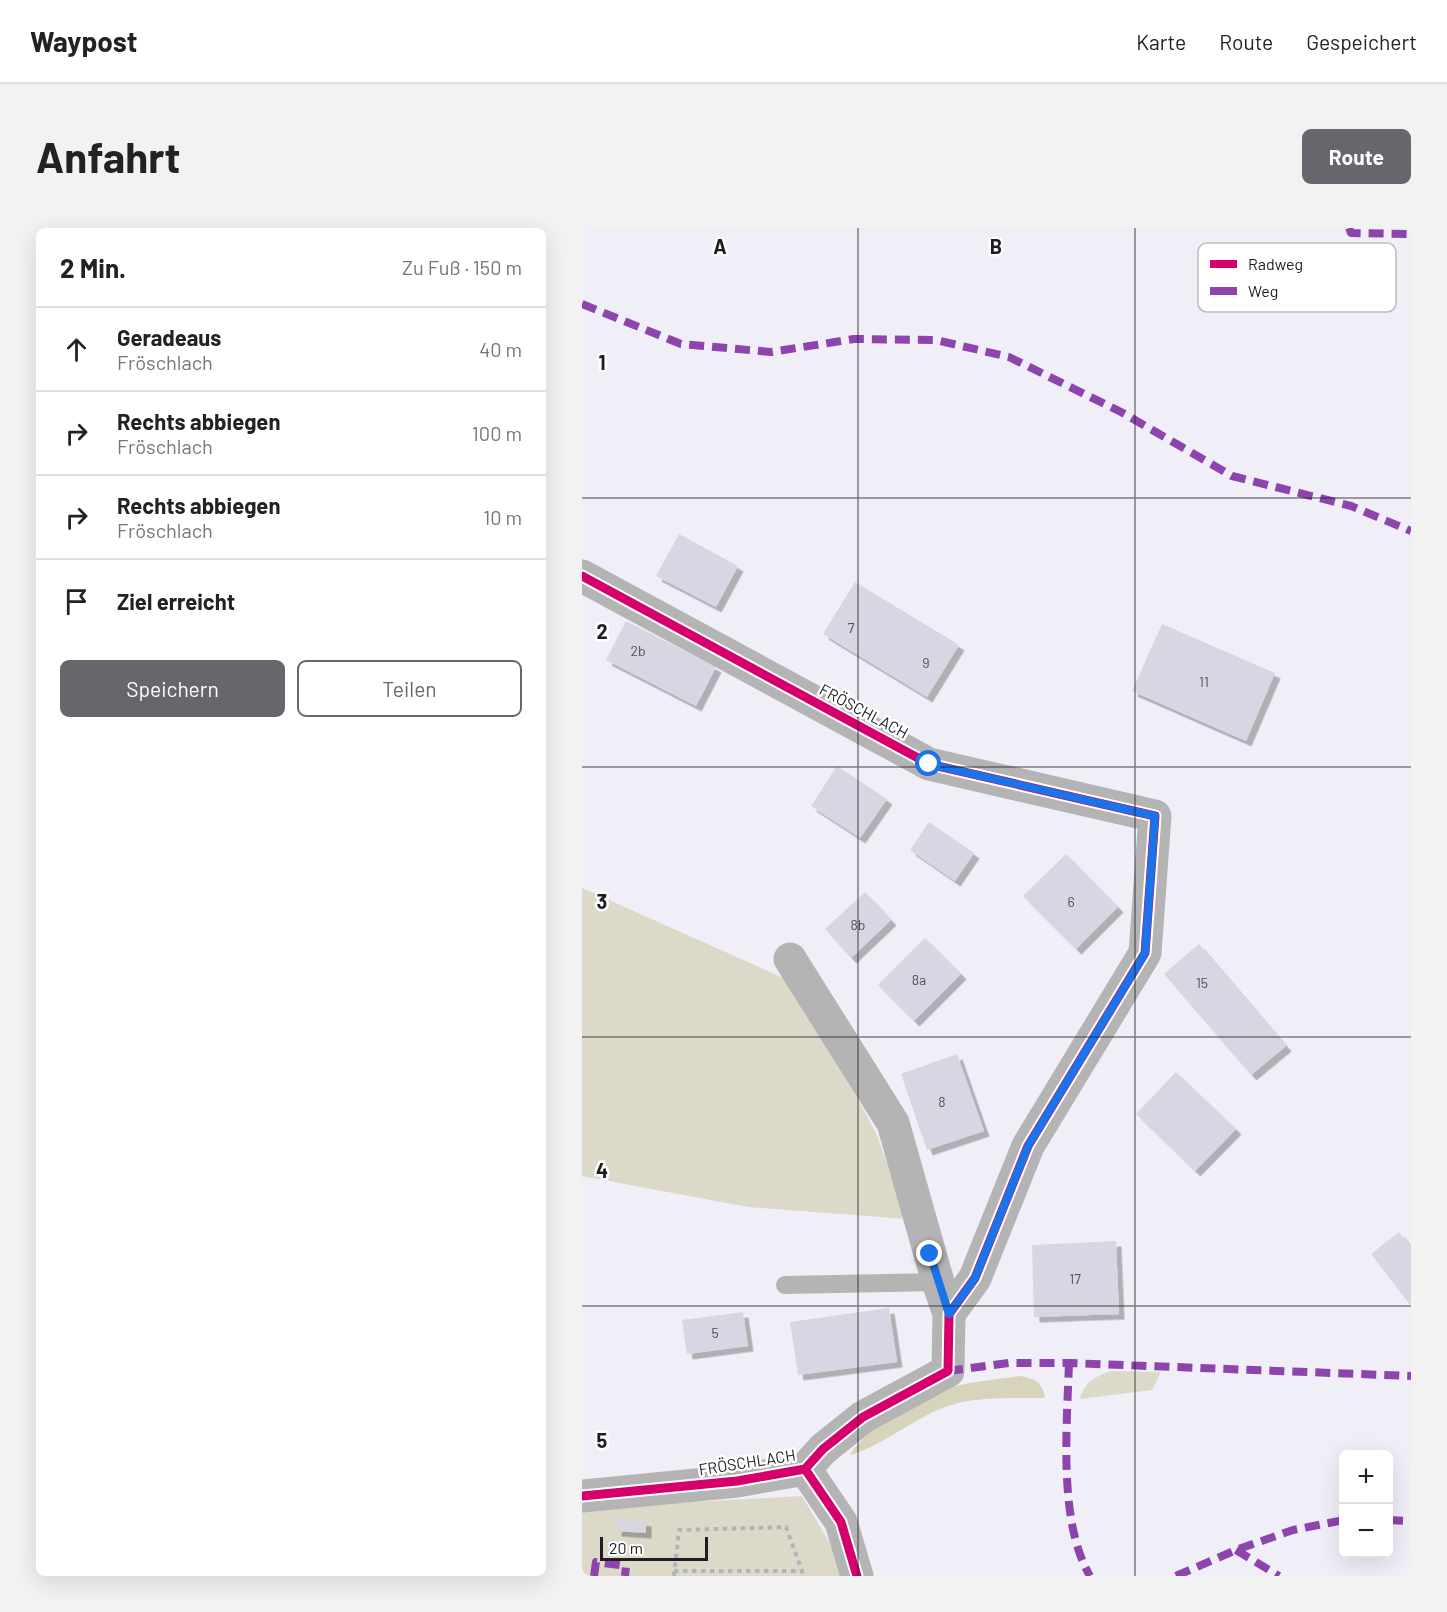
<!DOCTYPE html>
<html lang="de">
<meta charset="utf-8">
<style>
body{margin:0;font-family:Barlow,sans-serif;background:#f2f2f2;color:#222}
.controls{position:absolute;right:18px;bottom:18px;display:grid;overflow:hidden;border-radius:9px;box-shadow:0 6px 24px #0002}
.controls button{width:54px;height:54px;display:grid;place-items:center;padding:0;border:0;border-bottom:2px solid #e0e0e0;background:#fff;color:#222;font:30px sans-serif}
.scale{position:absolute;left:18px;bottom:15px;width:108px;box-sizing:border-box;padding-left:6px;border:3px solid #1e1d22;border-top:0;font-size:16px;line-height:21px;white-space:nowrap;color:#1e1d22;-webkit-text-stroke:4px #fff;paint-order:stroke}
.stop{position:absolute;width:18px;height:18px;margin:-14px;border:4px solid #1a73e8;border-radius:50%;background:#fff}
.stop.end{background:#1a73e8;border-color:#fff;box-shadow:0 2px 6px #0008}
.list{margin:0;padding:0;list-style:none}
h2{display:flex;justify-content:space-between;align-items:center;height:78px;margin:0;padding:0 24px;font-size:26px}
h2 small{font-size:20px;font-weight:400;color:#767676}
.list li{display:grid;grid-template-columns:39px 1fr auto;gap:18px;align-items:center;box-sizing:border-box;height:84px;padding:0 24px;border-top:2px solid #e0e0e0}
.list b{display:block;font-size:22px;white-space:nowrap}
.list p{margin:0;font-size:20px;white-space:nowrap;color:#767676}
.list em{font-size:20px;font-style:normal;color:#767676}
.actions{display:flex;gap:12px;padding:18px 24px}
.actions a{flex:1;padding:14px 0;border:2px solid #68666c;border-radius:9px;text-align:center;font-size:21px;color:#68666c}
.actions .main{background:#68666c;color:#fff}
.icon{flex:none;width:33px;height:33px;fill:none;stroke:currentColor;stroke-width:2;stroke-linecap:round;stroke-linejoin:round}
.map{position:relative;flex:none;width:829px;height:1348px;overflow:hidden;border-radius:9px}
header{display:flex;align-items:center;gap:36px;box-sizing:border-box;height:84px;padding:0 30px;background:#fff;border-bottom:2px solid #e0e0e0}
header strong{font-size:28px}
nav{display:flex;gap:33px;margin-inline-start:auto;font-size:21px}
.intro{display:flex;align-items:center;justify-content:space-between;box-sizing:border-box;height:144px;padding:0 36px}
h1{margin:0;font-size:42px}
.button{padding:15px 27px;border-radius:9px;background:#68666c;color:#fff;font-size:21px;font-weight:700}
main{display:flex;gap:36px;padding:0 36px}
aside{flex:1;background:#fff;border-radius:9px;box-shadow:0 6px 24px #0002}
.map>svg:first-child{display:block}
.green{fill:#dcd9c9}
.forest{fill:#d7d3bd}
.building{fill:#d9d6e3;filter:url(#shadow)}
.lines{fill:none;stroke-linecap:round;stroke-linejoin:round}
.path{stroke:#b4b2b5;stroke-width:4;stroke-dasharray:4.5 4.5;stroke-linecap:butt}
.lane{stroke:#b5b4b5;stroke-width:18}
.street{stroke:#b5b4b5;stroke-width:33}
.quiet{stroke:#8e44ad;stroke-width:8;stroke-dasharray:15 8;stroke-linecap:butt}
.cycleway-casing{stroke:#fff;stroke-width:13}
.cycleway{stroke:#d6006c;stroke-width:9}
.route{stroke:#1a73e8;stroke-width:8}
.grid{fill:none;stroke:#1e1d22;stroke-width:1.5;stroke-opacity:0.55}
.labels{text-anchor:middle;stroke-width:5;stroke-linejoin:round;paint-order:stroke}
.number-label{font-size:14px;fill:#4e4c53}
.street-label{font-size:16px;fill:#1e1d22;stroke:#fff}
.key{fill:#fff;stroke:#bcbbbd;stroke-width:1.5}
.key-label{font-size:16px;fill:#1e1d22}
.grid-label{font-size:20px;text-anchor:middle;font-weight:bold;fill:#1e1d22;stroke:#fff;stroke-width:5;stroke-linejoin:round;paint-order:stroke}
</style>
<header>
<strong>Waypost</strong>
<nav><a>Karte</a><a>Route</a><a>Gespeichert</a></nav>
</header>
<div class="intro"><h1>Anfahrt</h1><a class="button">Route</a></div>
<main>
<aside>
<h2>2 Min.<small>Zu Fuß · 150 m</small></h2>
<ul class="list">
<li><svg class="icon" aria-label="ahead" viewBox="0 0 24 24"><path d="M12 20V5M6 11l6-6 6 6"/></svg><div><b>Geradeaus</b><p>Fröschlach</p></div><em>40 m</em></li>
<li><svg class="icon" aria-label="right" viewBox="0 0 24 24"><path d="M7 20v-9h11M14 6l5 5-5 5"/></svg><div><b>Rechts abbiegen</b><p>Fröschlach</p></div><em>100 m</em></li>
<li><svg class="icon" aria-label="right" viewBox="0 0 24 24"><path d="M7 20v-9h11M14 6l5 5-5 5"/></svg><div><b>Rechts abbiegen</b><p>Fröschlach</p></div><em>10 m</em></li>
<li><svg class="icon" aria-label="arrive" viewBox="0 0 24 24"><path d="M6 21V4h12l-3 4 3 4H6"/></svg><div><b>Ziel erreicht</b></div></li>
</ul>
<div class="actions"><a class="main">Speichern</a><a>Teilen</a></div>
</aside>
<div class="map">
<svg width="829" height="1348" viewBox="0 0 829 1348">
<defs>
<filter id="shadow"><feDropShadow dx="5.5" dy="5.5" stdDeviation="0" flood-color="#0004"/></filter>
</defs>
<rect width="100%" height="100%" fill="#f0eef6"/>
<!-- green -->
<path class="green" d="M0,660l206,92 56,93 33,62 29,84 -158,-12 -166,-31z
M529,1143l50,1 -9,18 -72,9c5,-18 15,-22 31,-28z
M220,1268l43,73 1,7h-264v-68z"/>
<!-- forest -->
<path class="forest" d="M438,1148c15,3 22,5 25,22 -23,0 -66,-1 -87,5 -40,10 -70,41 -108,52 14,-24 56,-50 82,-61 26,-12 60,-13 88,-18z"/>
<!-- building -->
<path class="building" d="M97,306l59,32 -22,41 -60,-31z
M273,354l104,63 -32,52 -104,-63z
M44,393l90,46 -20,39 -90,-46z
M580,396l113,49 -29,68 -114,-50z
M255,538l50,33 -27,39 -49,-32z
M347,594l45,31 -19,28 -45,-31z
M484,626l52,53 -42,42 -53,-53z
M283,664l26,28 -40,38 -26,-29z
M343,710l36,36 -47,47 -36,-36z
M617,716l87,102 -35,29 -87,-101z
M375,826l27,77 -57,19 -26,-76z
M594,844l60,57 -41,42 -59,-57z
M817,1004l12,15v59l-40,-52z
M534,1013l3,73 -85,3 -2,-72z
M307,1080l8,54 -99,13 -8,-53z
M161,1084l5,34 -61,8 -5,-34z
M35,1291l29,2v12l-30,-2z"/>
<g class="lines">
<!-- path -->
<path class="path" d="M92,1343h128v5
M92,1348l5,-46 107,-3 16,44"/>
<!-- lane -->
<path class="lane" d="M203,1057l153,-3"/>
<!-- street -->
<path class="street" d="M0,348l347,188 226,52 -10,137 -117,193 -53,132 -26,36 -1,57 -85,46 -40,32 -18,20 -68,12 -155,15
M208,731l103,164 45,159 11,32
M223,1241l36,53 16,54"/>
<!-- quiet -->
<path class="quiet" d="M767,0l2,5 60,1
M0,76l99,40 90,8 83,-13 82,1 73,17 112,55 111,64 119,30 60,25
M487,1135c-2,62 -11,159 21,213
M366,1143l61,-8h60l342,13
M806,1292l23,1
M654,1322l43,26
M12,1348l2,-14 30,4 -1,10
M594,1348l60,-26 57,-20 51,-10"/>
<defs>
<path id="cycleway" d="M0,348l347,188 226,52 -10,137 -117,193 -53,132 -26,36 -1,57 -85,46 -40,32 -18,20 -68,12 -155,15
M223,1241l36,53 16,54"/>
</defs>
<!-- cycleway casing -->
<use href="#cycleway" class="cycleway-casing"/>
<!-- cycleway -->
<use href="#cycleway" class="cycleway"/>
</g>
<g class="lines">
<!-- route -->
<path class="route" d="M347,536l226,52 -10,137 -117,193 -53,132 -26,36 -19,-60"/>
</g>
<!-- grid -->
<path class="grid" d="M276,0v1348M553,0v1348M0,270h829M0,539h829M0,809h829M0,1078h829"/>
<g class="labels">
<!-- number labels -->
<g class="number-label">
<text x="269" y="405">7</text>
<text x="56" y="428">2b</text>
<text x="344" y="440">9</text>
<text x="622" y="459">11</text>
<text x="489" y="679">6</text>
<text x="276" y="702">8b</text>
<text x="337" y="757">8a</text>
<text x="620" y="760">15</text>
<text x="360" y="879">8</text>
<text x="493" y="1056">17</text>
<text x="133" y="1110">5</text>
</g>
<!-- street labels -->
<g class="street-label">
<text transform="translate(282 483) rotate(28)" y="6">FRÖSCHLACH</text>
<text transform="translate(165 1234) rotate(-9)" y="6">FRÖSCHLACH</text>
</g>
</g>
<!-- legend -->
<rect x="616" y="15" width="198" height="69" rx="9" class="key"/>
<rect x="628" y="32" width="27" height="8" fill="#d6006c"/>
<rect x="628" y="59" width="27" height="8" fill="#8e44ad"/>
<g class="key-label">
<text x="666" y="42">Radweg</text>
<text x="666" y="69">Weg</text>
</g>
<g class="grid-label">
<text x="138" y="26">A</text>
<text x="414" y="26">B</text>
<text x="20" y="142">1</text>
<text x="20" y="411">2</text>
<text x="20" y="681">3</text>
<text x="20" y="950">4</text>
<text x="20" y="1220">5</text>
</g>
</svg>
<div class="controls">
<button>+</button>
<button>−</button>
</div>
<div class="scale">20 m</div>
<div class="stop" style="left:347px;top:536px"></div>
<div class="stop end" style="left:348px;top:1026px"></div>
</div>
</main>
